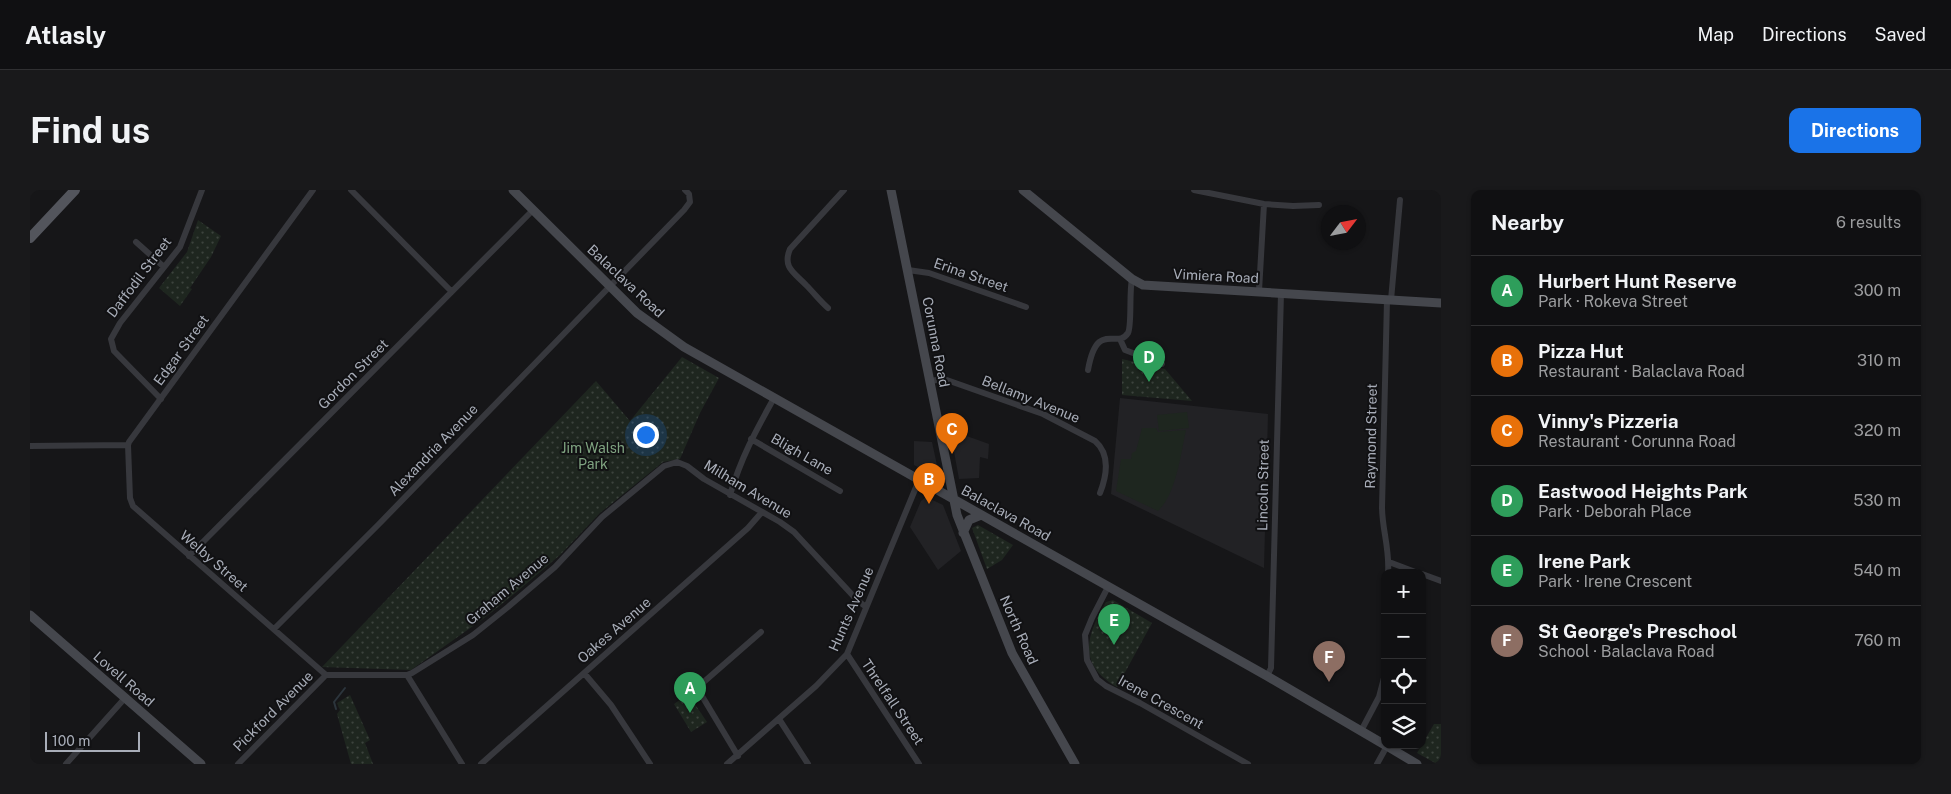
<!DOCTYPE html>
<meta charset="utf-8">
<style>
body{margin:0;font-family:"Public Sans",sans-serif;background:#19191b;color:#f1f3f6}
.controls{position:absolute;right:15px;bottom:15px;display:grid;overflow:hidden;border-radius:10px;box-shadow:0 1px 4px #0004}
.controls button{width:45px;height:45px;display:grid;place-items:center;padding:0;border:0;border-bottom:1px solid #303032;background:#101012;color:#f1f3f6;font:25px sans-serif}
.compass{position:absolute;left:1291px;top:15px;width:45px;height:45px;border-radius:50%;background:#101012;box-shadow:0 1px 4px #0004;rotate:58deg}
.scale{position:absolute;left:15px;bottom:12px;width:95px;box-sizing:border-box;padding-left:5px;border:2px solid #a8adb8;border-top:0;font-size:14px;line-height:18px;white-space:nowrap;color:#a8adb8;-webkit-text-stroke:4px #111113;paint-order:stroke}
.you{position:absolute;left:615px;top:244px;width:18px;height:18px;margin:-12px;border:4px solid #fff;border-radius:50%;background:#1a73e8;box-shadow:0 0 0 8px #1a73e833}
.badge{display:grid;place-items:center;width:32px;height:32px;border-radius:50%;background:#1a73e8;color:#fff;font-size:16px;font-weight:700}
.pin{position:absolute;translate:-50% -41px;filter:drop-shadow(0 1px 2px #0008)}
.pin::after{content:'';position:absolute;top:26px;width:18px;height:15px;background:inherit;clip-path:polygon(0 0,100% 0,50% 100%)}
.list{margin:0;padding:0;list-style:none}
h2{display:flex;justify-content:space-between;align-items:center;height:65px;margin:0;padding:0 20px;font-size:21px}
h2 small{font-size:16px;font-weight:400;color:#9c9d9f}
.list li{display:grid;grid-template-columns:32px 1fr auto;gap:15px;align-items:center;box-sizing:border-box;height:70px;padding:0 20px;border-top:1px solid #303032}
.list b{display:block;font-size:19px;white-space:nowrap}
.list p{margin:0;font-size:16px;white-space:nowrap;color:#9c9d9f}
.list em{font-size:16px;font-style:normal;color:#9c9d9f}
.icon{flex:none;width:28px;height:28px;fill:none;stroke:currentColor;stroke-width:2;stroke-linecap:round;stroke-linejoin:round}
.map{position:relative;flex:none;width:1411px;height:574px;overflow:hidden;border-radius:10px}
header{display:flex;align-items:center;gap:30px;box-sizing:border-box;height:70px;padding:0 25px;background:#101012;border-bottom:1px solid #303032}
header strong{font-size:24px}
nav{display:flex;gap:28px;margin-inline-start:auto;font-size:18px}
.intro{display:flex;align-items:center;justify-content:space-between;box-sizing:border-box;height:120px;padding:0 30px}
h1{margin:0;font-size:35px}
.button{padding:12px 22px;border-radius:10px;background:#1a73e8;color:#fff;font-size:18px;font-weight:700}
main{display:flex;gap:30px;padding:0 30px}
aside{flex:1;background:#101012;border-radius:10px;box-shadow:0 1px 4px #0004}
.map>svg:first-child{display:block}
.built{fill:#222225}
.grass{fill:url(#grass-dots)}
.pitch{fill:#1e261f}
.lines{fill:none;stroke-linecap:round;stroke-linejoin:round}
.stream{stroke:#2c353c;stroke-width:2}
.street{stroke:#37383d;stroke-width:6}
.secondary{stroke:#45474d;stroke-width:9}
.primary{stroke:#53555c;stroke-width:10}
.labels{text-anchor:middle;stroke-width:4;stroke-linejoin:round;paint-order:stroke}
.street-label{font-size:14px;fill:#a8adb8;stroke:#111113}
.park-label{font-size:14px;fill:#7fa381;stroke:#111113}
</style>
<header>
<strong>Atlasly</strong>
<nav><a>Map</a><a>Directions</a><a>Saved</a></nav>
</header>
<div class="intro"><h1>Find us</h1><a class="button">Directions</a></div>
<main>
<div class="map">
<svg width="1411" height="574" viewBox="0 0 1411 574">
<defs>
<pattern id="grass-dots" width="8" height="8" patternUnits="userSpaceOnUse" patternTransform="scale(1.25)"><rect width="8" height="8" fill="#1e261f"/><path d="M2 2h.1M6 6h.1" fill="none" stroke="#3c433d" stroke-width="1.8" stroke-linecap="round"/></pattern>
</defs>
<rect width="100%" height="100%" fill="#161618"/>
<!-- built -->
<path class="built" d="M1090,208l148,16 -4,154 -153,-74z
M920,240l39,14 -1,15 -8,-2 -1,21 -20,1z
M884,251l18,1 8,37 -26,-14z
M896,307l17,8 18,46 -23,19 -28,-43 11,-26z"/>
<!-- grass -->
<path class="grass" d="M168,30l23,16 -10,21 -21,31 2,1 -12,17 -21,-18 28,-36z
M652,167l37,21 -19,35 -20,46 -17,3 -63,51 -40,42 -41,35 -36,29 -72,51 -89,-3 274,-286 34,40z
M1092,169l43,10 27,32 -70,-6z
M948,335l35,20 -11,15 -15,9 -15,-41z
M1083,410l39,23 -35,64c-40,-23 -31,-51 -11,-85z
M658,504l19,28 -16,10 -17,-28z
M320,505l20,45 -5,3 8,21h-22l-14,-50 3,-4 -3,-7z
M1404,534h7v40h-4l-20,-11z"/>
<!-- pitch -->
<path class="pitch" d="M1157,222l2,16 -30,3 -2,-16z
M1112,238h14l2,4 28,-2c-5,23 -10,65 -28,81l-42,-20 5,-32h10l1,-6 4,-2z"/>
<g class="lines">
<!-- stream -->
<path class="stream" d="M306,519l-2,-7 11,-14"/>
<!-- street -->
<path class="street" d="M283,0l-184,252 -1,3 2,53 3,8 193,169
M321,0l100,101
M1164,0l70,14 29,2 26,-1
M106,52l28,25
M878,80l21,3 97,34
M1229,101l5,-87
M1357,110l-5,207c0,22 8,43 6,66
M1361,110l9,-100
M798,118c-8,-7 -14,-15 -22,-23 -11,-12 -24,-17 -16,-36l54,-59
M1090,149l5,11 37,14
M1058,180c9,-51 29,-20 40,-37 4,-7 1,-41 4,-54
M900,191l14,-2 99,35 52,27c15,13 12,34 5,52
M131,209l-47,-48 -3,-12 9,-16 60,-76 22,-57
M721,249l89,52
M0,256l98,-1
M700,305c11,-37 25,-63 44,-97
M159,366l344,-346
M1359,372l29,11
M1392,384l19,7
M1078,397l-16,31 -7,17 2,25 10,19 9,7 34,17 108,61
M244,439l105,-105 305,-314 6,-8 -1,-8 -4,-4
M817,464l72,110
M554,483l27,32 39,59
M296,485h81l5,-2 61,-38 35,-28 47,-40 47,-50 62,-51 13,-4 10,4 17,13 76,43 14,10 63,68 9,7
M377,485l55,89
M1237,486l4,-8 10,-375
M749,529l29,45
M1331,541l18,-34 6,-23
M708,566l-39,-65 -1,-4 63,-55
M36,574l59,-66
M208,574l88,-89
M451,574l267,-236 14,-16
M697,574l89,-78 31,-32 72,-174
M1347,574l10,-18"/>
<!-- secondary -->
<path class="secondary" d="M483,0l124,123 47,34 583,329 118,69
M861,0l66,325 55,138 63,111
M993,0l109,89 11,6 298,18
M933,343l6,-13 12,-5
M0,425l171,149
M1355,555l32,19"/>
<!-- primary -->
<path class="primary" d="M0,48l45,-48"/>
</g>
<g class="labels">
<!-- street labels -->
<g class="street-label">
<text transform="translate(941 85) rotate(19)" y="5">Erina Street</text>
<text transform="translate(1186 86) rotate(3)" y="5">Vimiera Road</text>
<text transform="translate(109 87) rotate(-53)" y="5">Daffodil Street</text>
<text transform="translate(596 91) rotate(43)" y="5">Balaclava Road</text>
<text transform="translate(906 152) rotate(79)" y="5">Corunna Road</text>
<text transform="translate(151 160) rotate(-54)" y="5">Edgar Street</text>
<text transform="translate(323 184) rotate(-45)" y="5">Gordon Street</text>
<text transform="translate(1001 209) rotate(22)" y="5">Bellamy Avenue</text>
<text transform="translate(1341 246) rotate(-89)" y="5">Raymond Street</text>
<text transform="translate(403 260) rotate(-46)" y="5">Alexandria Avenue</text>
<text transform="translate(772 264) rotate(30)" y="5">Bligh Lane</text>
<text transform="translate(1233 295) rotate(-89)" y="5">Lincoln Street</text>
<text transform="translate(718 299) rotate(31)" y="5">Milham Avenue</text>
<text transform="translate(976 323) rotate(29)" y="5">Balaclava Road</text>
<text transform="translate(184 371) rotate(41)" y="5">Welby Street</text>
<text transform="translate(477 399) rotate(-40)" y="5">Graham Avenue</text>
<text transform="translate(821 419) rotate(-66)" y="5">Hunts Avenue</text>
<text transform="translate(584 440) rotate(-41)" y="5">Oakes Avenue</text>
<text transform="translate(989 440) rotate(66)" y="5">North Road</text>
<text transform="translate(94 489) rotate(41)" y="5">Lovell Road</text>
<text transform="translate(863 512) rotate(56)" y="5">Threlfall Street</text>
<text transform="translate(1131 512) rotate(29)" y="5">Irene Crescent</text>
<text transform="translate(243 521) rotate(-45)" y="5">Pickford Avenue</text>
</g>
<!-- park labels -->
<g class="park-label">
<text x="563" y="263">Jim Walsh<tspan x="563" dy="16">Park</tspan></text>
</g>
</g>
</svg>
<div class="controls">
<button>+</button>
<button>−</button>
<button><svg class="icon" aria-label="locate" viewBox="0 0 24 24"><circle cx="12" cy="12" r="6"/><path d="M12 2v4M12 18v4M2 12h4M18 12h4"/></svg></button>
<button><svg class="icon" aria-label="layers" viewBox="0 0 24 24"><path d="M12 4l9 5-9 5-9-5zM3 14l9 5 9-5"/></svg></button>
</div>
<svg class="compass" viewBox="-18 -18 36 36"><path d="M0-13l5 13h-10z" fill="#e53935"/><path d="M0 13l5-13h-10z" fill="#9c9d9f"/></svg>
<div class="scale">100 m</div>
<div class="you"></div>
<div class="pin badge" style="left:660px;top:523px;background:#2e9e5b">A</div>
<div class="pin badge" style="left:899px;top:314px;background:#e8710a">B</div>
<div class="pin badge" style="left:922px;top:264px;background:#e8710a">C</div>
<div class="pin badge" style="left:1119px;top:192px;background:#2e9e5b">D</div>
<div class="pin badge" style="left:1084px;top:455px;background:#2e9e5b">E</div>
<div class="pin badge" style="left:1299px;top:492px;background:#8d6e63">F</div>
</div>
<aside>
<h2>Nearby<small>6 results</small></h2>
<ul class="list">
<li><span class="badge" style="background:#2e9e5b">A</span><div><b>Hurbert Hunt Reserve</b><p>Park · Rokeva Street</p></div><em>300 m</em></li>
<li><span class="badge" style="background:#e8710a">B</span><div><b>Pizza Hut</b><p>Restaurant · Balaclava Road</p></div><em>310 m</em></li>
<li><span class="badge" style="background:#e8710a">C</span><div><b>Vinny's Pizzeria</b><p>Restaurant · Corunna Road</p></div><em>320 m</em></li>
<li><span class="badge" style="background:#2e9e5b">D</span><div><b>Eastwood Heights Park</b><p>Park · Deborah Place</p></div><em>530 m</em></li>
<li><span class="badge" style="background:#2e9e5b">E</span><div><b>Irene Park</b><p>Park · Irene Crescent</p></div><em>540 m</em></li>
<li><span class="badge" style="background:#8d6e63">F</span><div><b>St George's Preschool</b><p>School · Balaclava Road</p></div><em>760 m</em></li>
</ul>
</aside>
</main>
